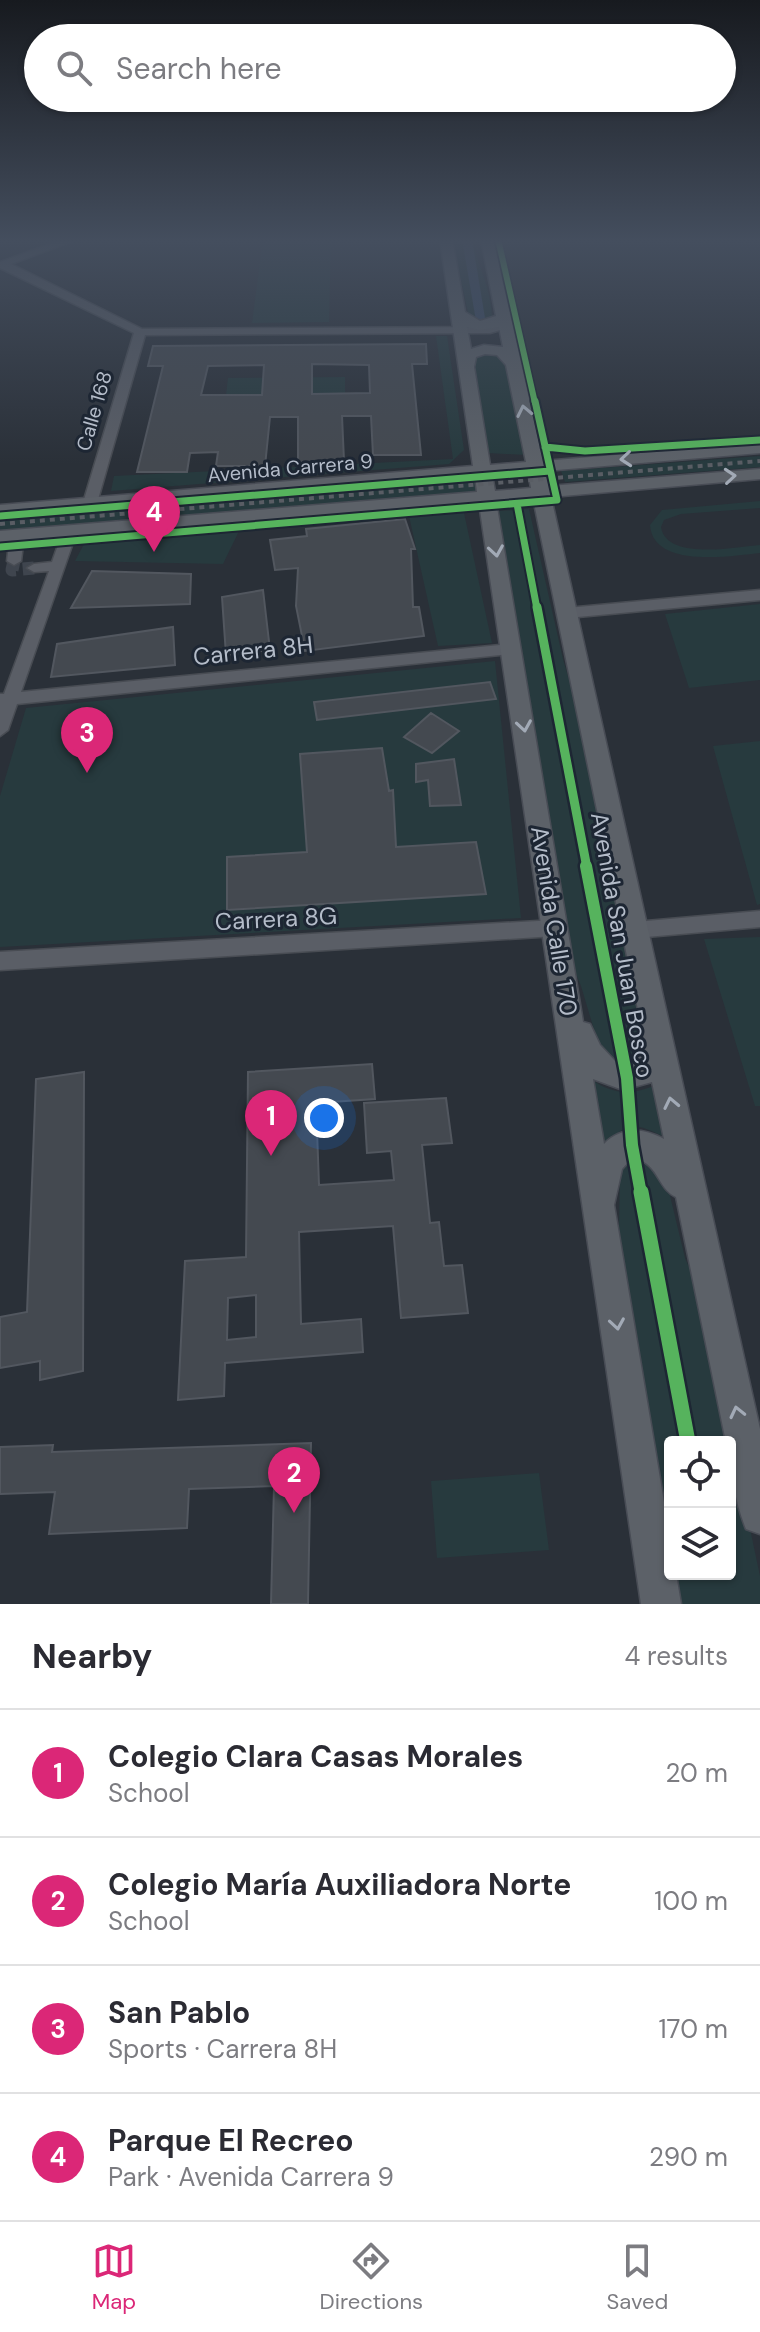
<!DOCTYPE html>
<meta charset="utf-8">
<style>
body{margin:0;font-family:"DM Sans",sans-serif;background:#f2f2f3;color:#2b2b33}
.controls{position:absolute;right:24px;bottom:24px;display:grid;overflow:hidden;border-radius:8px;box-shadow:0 2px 6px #0004}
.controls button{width:72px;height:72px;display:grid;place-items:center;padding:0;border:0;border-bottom:2px solid #e1e1e2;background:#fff;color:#2b2b33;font:40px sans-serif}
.you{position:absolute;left:324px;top:1118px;width:28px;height:28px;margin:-20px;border:6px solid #fff;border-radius:50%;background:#1a73e8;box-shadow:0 0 0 12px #1a73e833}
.badge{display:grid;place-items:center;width:52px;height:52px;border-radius:50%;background:#db2777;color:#fff;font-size:26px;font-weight:700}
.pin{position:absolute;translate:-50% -66px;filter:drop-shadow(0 2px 4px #0008)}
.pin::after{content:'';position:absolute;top:42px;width:28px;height:24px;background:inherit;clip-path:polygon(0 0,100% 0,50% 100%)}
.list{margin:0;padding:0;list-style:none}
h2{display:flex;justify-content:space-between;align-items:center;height:104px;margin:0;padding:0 32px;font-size:34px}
h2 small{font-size:26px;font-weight:400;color:#7c7c81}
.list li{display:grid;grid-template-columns:52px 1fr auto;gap:24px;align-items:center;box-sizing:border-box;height:128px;padding:0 32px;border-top:2px solid #e1e1e2}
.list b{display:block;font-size:30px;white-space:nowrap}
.list p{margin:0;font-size:26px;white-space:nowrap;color:#7c7c81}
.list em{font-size:26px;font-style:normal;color:#7c7c81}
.icon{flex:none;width:44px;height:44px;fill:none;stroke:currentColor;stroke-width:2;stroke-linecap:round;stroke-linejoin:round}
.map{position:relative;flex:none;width:760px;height:1604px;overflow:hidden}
.search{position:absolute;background:#fff;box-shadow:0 2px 6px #0004;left:24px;right:24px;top:24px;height:88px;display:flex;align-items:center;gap:20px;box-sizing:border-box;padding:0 28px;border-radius:44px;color:#7c7c81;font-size:30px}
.sheet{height:616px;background:#fff}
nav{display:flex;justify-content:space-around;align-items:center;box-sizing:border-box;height:112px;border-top:2px solid #e1e1e2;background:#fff;font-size:22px;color:#7c7c81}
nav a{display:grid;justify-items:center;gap:4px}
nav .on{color:#db2777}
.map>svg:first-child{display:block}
.green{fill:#273a3e}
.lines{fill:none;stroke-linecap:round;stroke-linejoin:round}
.canal{fill:#384963;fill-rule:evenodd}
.building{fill:#444950;stroke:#52575f;stroke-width:2;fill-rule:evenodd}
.minor-tunnel{stroke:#3f454e;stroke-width:13;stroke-dasharray:13 7;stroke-linecap:butt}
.minor-casing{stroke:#484c53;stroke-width:3}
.major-casing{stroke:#484c55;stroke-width:3}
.minor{fill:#5a5e66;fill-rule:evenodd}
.major{fill:#5c6168;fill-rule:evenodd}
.rail{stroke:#595d64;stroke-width:4;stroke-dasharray:5 5;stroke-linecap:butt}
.cycleway-far4-casing{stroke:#1d2633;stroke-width:9}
.cycleway-far3-casing{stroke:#1d2633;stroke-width:11}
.cycleway-far2-casing{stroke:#1d2633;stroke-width:14}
.cycleway-far1-casing{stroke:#1d2633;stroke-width:17}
.cycleway-casing{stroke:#1d2633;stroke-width:20}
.cycleway-far4{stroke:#56b35d;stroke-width:6}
.cycleway-far3{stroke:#56b35d;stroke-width:7}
.cycleway-far2{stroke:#56b35d;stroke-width:9}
.cycleway-far1{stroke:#56b35d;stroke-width:12}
.cycleway{stroke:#56b35d;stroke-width:15}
.oneway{stroke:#a2aab6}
.labels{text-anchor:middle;stroke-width:6;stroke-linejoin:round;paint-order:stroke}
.far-street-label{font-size:20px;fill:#b4bcc9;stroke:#1d2633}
.street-label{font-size:24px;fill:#b4bcc9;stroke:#1d2633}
</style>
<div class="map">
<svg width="760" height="1604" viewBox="0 0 760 1604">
<rect width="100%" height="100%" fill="#2a3038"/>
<!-- green -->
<path class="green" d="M263,239h68l-2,83 -77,1z
M452,239h20c6,27 20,52 20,80l-10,4 -13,-6z
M436,336h11l17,114 -15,14 -338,27 3,-15 339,-17z
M496,352l11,13 20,90 -39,-2 -16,-96z
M345,377v17h-49l-1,23h-22l2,-22h-49l2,-17z
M760,456v11l-195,15 -4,-11z
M470,480l5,1 2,9 -5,3 -472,40v-16z
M760,501v7l-79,6 -17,6 -3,7c5,34 76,20 99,18v8c-29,3 -107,16 -110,-28l12,-15z
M529,509l34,150 13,45 67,330 -4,24 -8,11 -27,-6 -23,-77 -13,-31 -69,-444z
M464,513l28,130 -54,3 -29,-130z
M239,531l-16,33 -148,-3 9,-17z
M760,604v76l-71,8 -24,-74z
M495,661l26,257 -521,29v-151l26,-88z
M760,741v163l-3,1 -44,-159z
M760,937v169h-5l-51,-167z
M589,1078c24,17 42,18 69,6l11,55c-36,-17 -39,-20 -67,9z
M631,1158h16l18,17 20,83 15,34 60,284v28h-81l-5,-30h56v-132h-60v109l-46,-278 -5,-42 1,-65z
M539,1473l10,77 -112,8 -6,-77z"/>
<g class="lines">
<!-- canal -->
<path class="canal" d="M462,239h10l14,85 -10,-3z"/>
</g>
<!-- building -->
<path class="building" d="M426,344l1,20h-15l9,91h-48l-2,-39h-29l2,45 -46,1v-45h-28l-5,49h-49l2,-14 -28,1 -3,19h-50l26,-106h-15l5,-20zM312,364l57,1 1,28 -58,1zM264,365l-2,30h-61l7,-29z
M405,519l10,30h-4l2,58h6l5,29 -119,15 -9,-45 2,-38 -23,2 -5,-30 37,-4 -1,-7z
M92,571l99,3 -1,30 -119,4z
M263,590l7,60 -44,5 -4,-58z
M173,627l2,38 -124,12 6,-33z
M490,682l6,17 -179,21 -3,-18z
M431,713l28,18 -27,22 -28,-16z
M382,748l7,43 4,-1 3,57 80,-5 10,52 -259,16v-53l80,-5 -7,-98z
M454,759l7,46 -31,1 -2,-26 -12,2v-18z
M372,1064l3,35 -59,4 3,82 75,-5 -3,-29 -24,2 -3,-50 82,-5 6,45 -30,2 8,78 9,-1 5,44 18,-1 6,48 -67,5 -8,-92 -94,6 2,92 60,-5 2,33 -138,11 -1,33 -46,4 7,-139 61,-4 2,-185zM256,1295v42l-29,3 1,-42z
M84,1072l-1,299 -43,9v-19l-40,7v-51l27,-5 9,-233z
M311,1443l-3,161h-37l3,-118 -85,3 -2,39 -138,6 6,-42 -55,2v-47l53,-2 -1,7z"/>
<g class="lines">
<!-- minor-tunnel -->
<path class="minor-tunnel" d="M14,561l-2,9 22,-2"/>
<defs>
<path id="minor" d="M64,239h14l-67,25 131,65 348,-2 16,-3 5,3 -21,6 -345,2 -48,168 -7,4 -7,-4 51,-170 -134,-65v-6z
M70,527l7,4 -56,161 490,-48 8,5 -8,5 -494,50 -9,26 -8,6v-42h4l45,-123 -15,1 -7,-4 7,-4 18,-2 11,-31z
M17,532l7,4 -3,25 -7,4 -7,-4 3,-25z
M760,590v10l-193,18 -8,-5 8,-5z
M760,911v16l-125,11 -7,-2 -3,-6 3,-6 7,-2z
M555,920l7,2 3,6 -3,6 -7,2 -555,34v-18z"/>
<path id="major" d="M440,239h12l13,73 15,9 16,-5 -15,-77h12l50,222 217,-18v10l-215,18 4,15 211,-17v10l-209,18 209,932v105l-14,-5c-11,-27 -16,-58 -16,-87h-4l-50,-245c-19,-8 -18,-38 -45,-38l-9,10 -8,36 56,333v36h6l5,30h-40l-162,-1101 -479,40v-12l477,-39 -2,-16 -475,39v-10l473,-39zM467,327l13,3 19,-3 4,20 -19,-2 -13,4zM485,354l12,1 9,10 20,97 -36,3 -16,-98 2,-10zM528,472l3,16 -36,3 -3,-16zM533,498l111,541 -10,23 -19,-1 -15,-16 -10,-21 -7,-2 -87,-521zM593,1079l30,11 29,-8 12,57c-21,-11 -42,-13 -60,5z"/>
</defs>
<!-- minor casing -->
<use href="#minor" class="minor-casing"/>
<!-- major casing -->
<use href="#major" class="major-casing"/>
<!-- minor -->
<use href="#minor" class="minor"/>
<!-- major -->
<use href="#major" class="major"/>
<!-- rail -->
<path class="rail" d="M0,524l760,-63"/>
<defs>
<path id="cycleway-far4" d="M498,239l37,164"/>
<path id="cycleway-far3" d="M545,447l40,4 175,-11
M517,504l20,105
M0,516l550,-45
M0,547l557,-47 -22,-99"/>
<path id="cycleway-far2" d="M537,607l50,261"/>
<path id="cycleway-far1" d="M586,866l41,212 5,67 9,49"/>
<path id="cycleway" d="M641,1192l47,250"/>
</defs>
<!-- cycleway-far4 casing -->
<use href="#cycleway-far4" class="cycleway-far4-casing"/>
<!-- cycleway-far3 casing -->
<use href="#cycleway-far3" class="cycleway-far3-casing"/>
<!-- cycleway-far2 casing -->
<use href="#cycleway-far2" class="cycleway-far2-casing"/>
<!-- cycleway-far1 casing -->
<use href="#cycleway-far1" class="cycleway-far1-casing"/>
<!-- cycleway casing -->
<use href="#cycleway" class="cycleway-casing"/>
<!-- cycleway-far4 -->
<use href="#cycleway-far4" class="cycleway-far4"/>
<!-- cycleway-far3 -->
<use href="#cycleway-far3" class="cycleway-far3"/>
<!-- cycleway-far2 -->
<use href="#cycleway-far2" class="cycleway-far2"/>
<!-- cycleway-far1 -->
<use href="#cycleway-far1" class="cycleway-far1"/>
<!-- cycleway -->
<use href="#cycleway" class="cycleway"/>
</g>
<!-- one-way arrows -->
<defs><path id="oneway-chevron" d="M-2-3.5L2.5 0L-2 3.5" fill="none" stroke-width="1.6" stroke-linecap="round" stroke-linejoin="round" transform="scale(2)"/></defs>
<g class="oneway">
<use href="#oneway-chevron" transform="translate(524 411) rotate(-102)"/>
<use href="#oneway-chevron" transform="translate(626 459) rotate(175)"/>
<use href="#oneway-chevron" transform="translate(730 476) rotate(-5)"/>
<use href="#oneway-chevron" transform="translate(496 551) rotate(81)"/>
<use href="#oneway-chevron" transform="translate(524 726) rotate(81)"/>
<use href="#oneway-chevron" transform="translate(671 1103) rotate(-102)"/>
<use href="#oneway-chevron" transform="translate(617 1324) rotate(81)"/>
<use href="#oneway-chevron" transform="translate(737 1412) rotate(-103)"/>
</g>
<!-- sky -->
<linearGradient id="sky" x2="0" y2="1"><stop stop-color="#171a1f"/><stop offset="0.52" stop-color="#444e5e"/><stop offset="1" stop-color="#444e5e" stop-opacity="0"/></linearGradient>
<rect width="760" height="464" fill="url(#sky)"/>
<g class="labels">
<!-- far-street labels -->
<g class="far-street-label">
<text transform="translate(94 411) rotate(-74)" y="7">Calle 168</text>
<text transform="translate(290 468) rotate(-5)" y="7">Avenida Carrera 9</text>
</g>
<!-- street labels -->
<g class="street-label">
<text transform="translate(253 651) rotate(-6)" y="8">Carrera 8H</text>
<text transform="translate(276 919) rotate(-3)" y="8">Carrera 8G</text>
<text transform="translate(554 921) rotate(81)" y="8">Avenida Calle 170</text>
<text transform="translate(622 945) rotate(80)" y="8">Avenida San Juan Bosco</text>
</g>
</g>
</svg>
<div class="controls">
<button><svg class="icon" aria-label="locate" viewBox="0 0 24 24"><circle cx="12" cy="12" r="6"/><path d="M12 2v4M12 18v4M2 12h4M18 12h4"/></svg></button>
<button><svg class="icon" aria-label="layers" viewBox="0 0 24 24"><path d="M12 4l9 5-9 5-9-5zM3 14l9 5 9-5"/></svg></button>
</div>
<div class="you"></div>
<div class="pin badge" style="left:271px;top:1156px">1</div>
<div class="pin badge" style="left:294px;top:1513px">2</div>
<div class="pin badge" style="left:87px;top:773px">3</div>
<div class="pin badge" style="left:154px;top:552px">4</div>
<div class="search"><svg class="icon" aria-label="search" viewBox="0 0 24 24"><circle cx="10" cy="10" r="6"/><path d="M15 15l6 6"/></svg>Search here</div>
</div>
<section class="sheet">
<h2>Nearby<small>4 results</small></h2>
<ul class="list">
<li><span class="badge">1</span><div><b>Colegio Clara Casas Morales</b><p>School</p></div><em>20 m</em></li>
<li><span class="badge">2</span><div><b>Colegio María Auxiliadora Norte</b><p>School</p></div><em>100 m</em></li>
<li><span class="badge">3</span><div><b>San Pablo</b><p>Sports · Carrera 8H</p></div><em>170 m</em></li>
<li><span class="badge">4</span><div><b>Parque El Recreo</b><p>Park · Avenida Carrera 9</p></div><em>290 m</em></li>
</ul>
</section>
<nav>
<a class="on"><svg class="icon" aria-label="map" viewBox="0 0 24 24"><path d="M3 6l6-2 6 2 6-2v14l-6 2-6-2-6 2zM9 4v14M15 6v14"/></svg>Map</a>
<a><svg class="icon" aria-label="directions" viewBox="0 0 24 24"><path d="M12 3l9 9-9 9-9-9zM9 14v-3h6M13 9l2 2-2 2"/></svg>Directions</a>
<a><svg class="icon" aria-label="saved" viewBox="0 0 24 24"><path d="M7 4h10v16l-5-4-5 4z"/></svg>Saved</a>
</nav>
